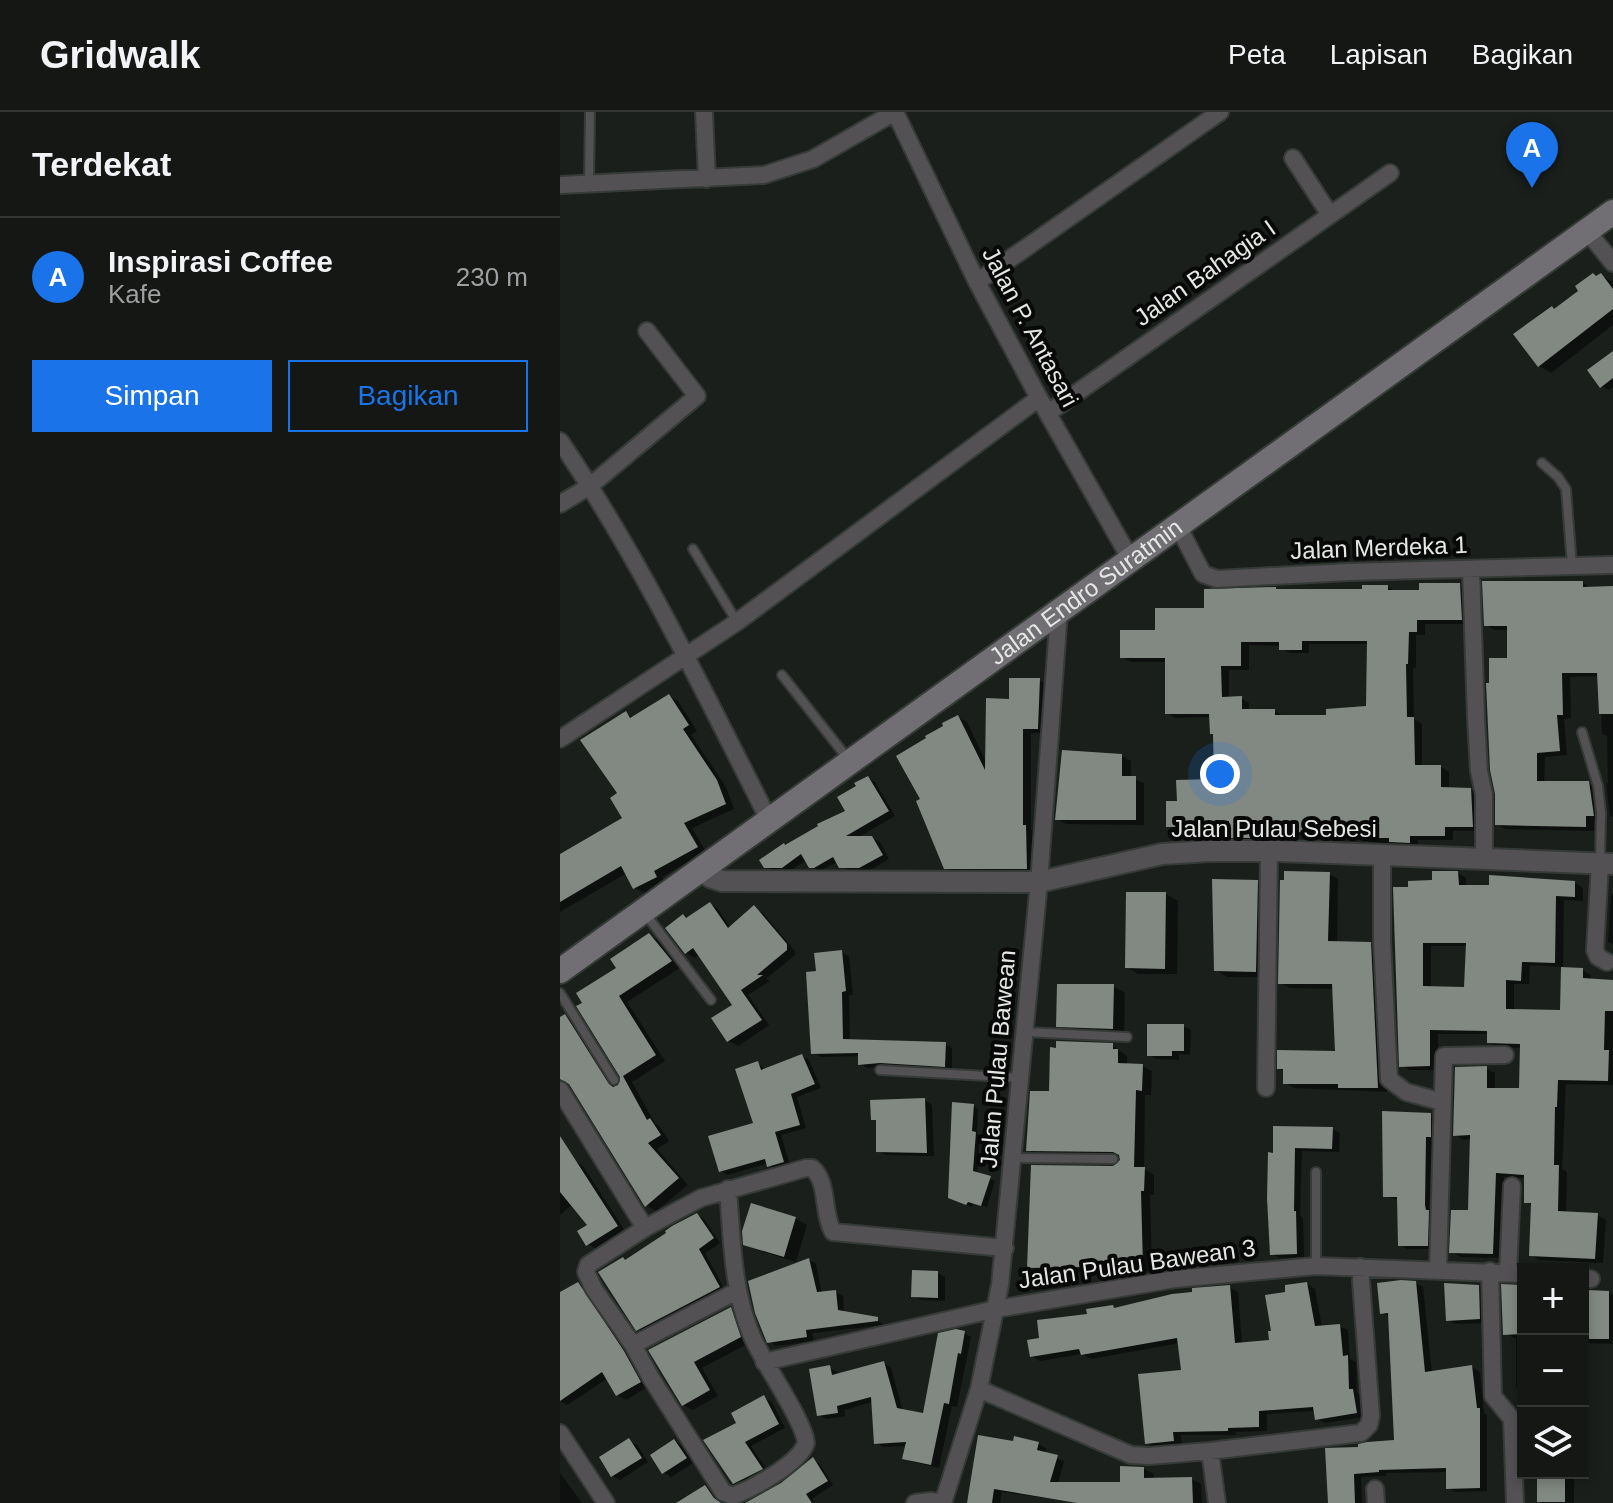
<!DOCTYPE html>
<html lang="id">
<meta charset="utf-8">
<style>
body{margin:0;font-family:Helvetica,sans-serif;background:#212422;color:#f1f3f6}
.controls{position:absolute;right:24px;bottom:24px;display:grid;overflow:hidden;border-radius:0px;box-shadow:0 4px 12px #0003}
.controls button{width:72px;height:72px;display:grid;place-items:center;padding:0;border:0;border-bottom:2px solid #333634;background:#141714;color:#f1f3f6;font:40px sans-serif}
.you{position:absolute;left:660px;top:662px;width:28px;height:28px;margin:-20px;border:6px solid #fff;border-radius:50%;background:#1a73e8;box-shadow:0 0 0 12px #1a73e833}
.badge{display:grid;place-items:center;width:52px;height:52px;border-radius:50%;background:#1a73e8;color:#fff;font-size:26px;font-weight:700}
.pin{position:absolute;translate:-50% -66px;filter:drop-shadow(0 2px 4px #0008)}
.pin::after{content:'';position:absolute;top:42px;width:28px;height:24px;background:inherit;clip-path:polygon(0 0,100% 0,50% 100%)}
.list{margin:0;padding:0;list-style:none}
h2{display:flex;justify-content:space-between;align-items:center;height:104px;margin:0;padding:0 32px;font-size:34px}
h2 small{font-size:26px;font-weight:400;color:#9d9fa0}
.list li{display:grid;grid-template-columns:52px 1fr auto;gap:24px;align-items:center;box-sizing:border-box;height:120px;padding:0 32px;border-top:2px solid #333634}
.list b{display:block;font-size:30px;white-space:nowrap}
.list p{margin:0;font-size:26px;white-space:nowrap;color:#9d9fa0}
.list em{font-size:26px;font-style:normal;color:#9d9fa0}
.actions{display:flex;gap:16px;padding:24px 32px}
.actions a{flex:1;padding:18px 0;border:2px solid #1a73e8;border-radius:0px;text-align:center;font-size:28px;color:#1a73e8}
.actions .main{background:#1a73e8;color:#fff}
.icon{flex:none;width:44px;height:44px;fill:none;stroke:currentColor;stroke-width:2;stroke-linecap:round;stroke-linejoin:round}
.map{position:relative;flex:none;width:1053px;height:1391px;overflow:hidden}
header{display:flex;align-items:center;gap:48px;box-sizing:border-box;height:112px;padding:0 40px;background:#141714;border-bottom:2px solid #333634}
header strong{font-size:38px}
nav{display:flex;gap:44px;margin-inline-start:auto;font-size:28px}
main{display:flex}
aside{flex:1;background:#141714}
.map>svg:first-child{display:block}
.shadow{fill:#0007;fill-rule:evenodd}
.building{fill:#828882;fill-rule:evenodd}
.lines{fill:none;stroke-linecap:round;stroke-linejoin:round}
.service-casing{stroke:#363b37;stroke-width:12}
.minor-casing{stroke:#363b37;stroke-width:20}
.tertiary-casing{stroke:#363b37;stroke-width:24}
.secondary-casing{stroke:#363b37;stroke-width:28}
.service{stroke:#535154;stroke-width:8}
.minor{stroke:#535154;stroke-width:16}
.tertiary{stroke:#535154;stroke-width:20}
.secondary{stroke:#716f73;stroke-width:24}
.labels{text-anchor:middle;stroke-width:8;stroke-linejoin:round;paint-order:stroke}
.street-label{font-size:24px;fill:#e4e7e4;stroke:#070807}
</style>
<header>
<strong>Gridwalk</strong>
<nav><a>Peta</a><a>Lapisan</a><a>Bagikan</a></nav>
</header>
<main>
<aside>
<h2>Terdekat<small></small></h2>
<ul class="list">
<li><span class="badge">A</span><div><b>Inspirasi Coffee</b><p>Kafe</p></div><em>230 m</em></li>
</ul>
<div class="actions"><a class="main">Simpan</a><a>Bagikan</a></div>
</aside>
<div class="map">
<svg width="1053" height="1391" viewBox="0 0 1053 1391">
<rect width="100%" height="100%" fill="#1a1f1b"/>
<!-- shadow -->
<path class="shadow" d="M1041,163l12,7v43l-62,48 -12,-7 16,-56z
M1053,242v33l-4,3 -8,-4z
M1023,471l9,6 21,-1v229l-3,-1 -4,-33h2l-1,-47 -5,-2 -2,-58 -30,1 1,41 -7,1 3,36 -22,2 -1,26h45l8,5 4,32 -7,-1v12l-89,-2 -8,-5 12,-194h-15l-8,-5z
M900,473l8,5 1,34h-44v11h-9v33h-3l1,51 8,5v43h19l8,5v17l22,1 8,5 1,36h-27v9h-35v6l-49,-4 -5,-3 -42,1 -8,-5 -57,1v6h-18l-8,-5v-12l-41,1v5h-14l-8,-5 11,-23 37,-22 -1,-46 -4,-18 -36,1 -8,-5v-51h-36l-9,-5 35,-25 49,-22 73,-19h85l24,-4 9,5h24zM749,532h60l-1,63 -40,9h-45l-8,-5h-26v-8l-8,-5 -12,1v-29h20v-25l32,1v2l9,5h19z
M479,568l8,5 -1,48h-15v97l3,2v41l-80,-1 -9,-5 13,-150 9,5 20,42 24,-63z
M109,584l9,5 19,30 -6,4 35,52 8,22 -42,19 14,24 -44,25 3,5 -21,11 -9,-5 -8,-15 -67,39v-56l65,-37 -6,-26 7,-79 8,4z
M562,644l9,5v17l13,5v42l-78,-1 -9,-5z
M308,666l7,4 20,34 -38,22h15l8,4 9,17 -22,13 -18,-1 -11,-9 -19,9 -8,-4 -4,-7 -17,11h-16l-8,-4 20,-20 61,-35 12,-25z
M898,761l8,5v9l109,-4 8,5v13l-19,-1 -1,69v-2l-33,-2 -1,19h-15v27l48,1 20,-42 9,5v6h22v104l-47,-1 -4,85 5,3 -1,42 31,1 9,5 -3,43 -64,-3 -8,-5 2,-49 -7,-5v-23l-22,-1 -3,81 -41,-1 -8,-5 18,-40 2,-73 -9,1 -8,-5 31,-67 9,5v17h26l1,-42 -25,-1 -8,-5v-8h-51v36h-28l-9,-5 9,-176zM871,834h37l-2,43 -35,-1z
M769,762l9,5 -1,64 33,1 10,5 7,143 -93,-4 -9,-5v-11l-6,-4 58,-15 -3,-64 -44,-1 -10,-5z
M697,770l11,6 -1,89h-40l-11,-7z
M606,782l12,7 -1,73h-39l-11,-7z
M1051,782l2,1v49l-5,-2z
M150,792l8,5 13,19 24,-20 8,5 32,38v4l-29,24 4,2 -22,14 21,30 -31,21 -9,-5 -15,-23 20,-13 -34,-51 -5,4 -9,-5 -3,-37 5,3z
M89,823l10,6 22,26 -54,35 38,59 -33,21 23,41 5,4 9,14 -12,8 31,36 -32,26 -10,-6 -75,-122 -11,-7v-57l5,-3 10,6 41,66 4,-1 2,-10 -43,-70z
M281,840l8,4 4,39h-4l1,46 95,3 7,4v22l-63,-4 -22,2 -7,-4v-8l-39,1 -8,-4 6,-80z
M553,874l12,7 -1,42 -54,-3 -12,-7z
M623,914l8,4 -1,25 -11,-1v6l-22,-1 -8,-4z
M552,933l15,11v9l15,1 10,5 -1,24h-6l-1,74 10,6v20h-4l2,76 -113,2 -10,-6 93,-106 -1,-5h-84l-9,-6 23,-57z
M242,944l7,4 12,28 -24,9 9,31 -25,7 9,30 -14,5 -8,-7 -40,12 -8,-4 35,-47 3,-61 8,7z
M364,988l8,5 2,51 -48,-1 -8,-5v-28l-5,-3z
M413,994l5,3 -1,25 3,2 -3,38 18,7 -8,26 -14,-4 -1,4 -17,-7z
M871,1002l7,5v21h-5l-1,71 3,38h-28l-7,-4 -1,-45 -14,-4z
M772,1017l8,4 -1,19 -37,-1 -2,65 3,1 1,40 -25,1 -7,-4 -2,-99z
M15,1049l8,5 42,65 -29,18 -8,-5 2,-19 -17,-21 -13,11v-43z
M137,1103l7,4 16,24 -15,10 21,39 -80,42 -8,-5 -11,-68z
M235,1106l12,7 -11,37 -39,-12 -12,-7z
M249,1148l7,4 6,30 13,-2 8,4 1,18 33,5 7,6 -72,8 2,8 -38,5 -7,-5z
M378,1161l7,4v24l-24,-1 -8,-4z
M855,1171l8,4 9,86 40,-6 8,5 4,41 3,2v76l-31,1 -8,-4v-16l-62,1v3l-25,1 1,26h-32l30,-54 37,-7 -7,-125 -8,-4z
M18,1172l9,5 61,98 -22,13 -8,-5 -10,-17 -41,27 -7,-4v-106z
M747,1172l8,5 7,38 17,-1 9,4 2,29 6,3 1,31 4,3 4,21 -40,6 -9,-5 -1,-7 -48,3v17l-31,1v3h-55l1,10 -26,3 -9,-5 36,-71 -3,-29 -89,16 -9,-5 -42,7 -8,-5 9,-16 72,-33 5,3 111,-23 9,5 4,52 29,-3 16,-48z
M963,1174v105l-7,-4v-48l-11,-6z
M919,1175l7,4 1,32 -32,1 -7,-4z
M1023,1180l26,1 4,2v49l-26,-1v4h-4z
M171,1197l9,5 9,29 -47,25 16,28 -25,14 -10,-5 -32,-55z
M404,1221l7,4 -14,70 -5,-1 -13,62 -27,-6 -8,-4 3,-12 -24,1 -7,-4 -3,-41 -29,8 1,6 -18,3 -8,-4 11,-47 7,4 1,3 46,-12 7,5 12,43 22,5z
M204,1286l8,4 13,26 -34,18 18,27 -27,14 -8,-4 5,-59z
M455,1327l24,5 7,4 -1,6 19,7 -6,23 23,19 -79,-11 -2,11h-31z
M69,1329l8,4 11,17 -28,18 -7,-4z
M115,1329l7,5 11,17 -22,14 -8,-5z
M253,1348l7,4 13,21 -21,14 3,4h-67l34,-18z
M584,1357l10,5 -1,6 38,-1 10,5 1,19h-100l20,-19z
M0,1361l22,30h-22z
M979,1361h35v30h-34z
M145,1375l7,4 9,12h-41z"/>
<!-- building -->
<path class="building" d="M1033,161l3,3 5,-3 12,16v20l-75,58 -25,-33 39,-28 2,3 24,-18 -3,-5z
M1053,239v27l-13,10 -13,-18z
M922,469h101v6l30,-1v128h-14l-2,-41h-35l1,42h-6l3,36 -23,2v28h52l5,35h-8v11l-91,-2v-31l-5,-24 -4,-87h3v-25h18v-32h-23z
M859,471h41l2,37h-45v12h-8l-1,32h-2l1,53h7l1,48h26v22l30,1 2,39h-28v9h-35v7l-21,-1v-4h-30v-3l-47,1v-4l-62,1v5h-21v-17l-47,2v4h-16v-26h11l-1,-21 38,-1 -1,-45h-3l-1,-20h-44v-56h-45v-28h35v-22h49v-19l72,-2v2h86v-4h26v5h31zM742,529h65l-1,65 -40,3v6h-51v-6h-33v-13l-20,1 -1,-31h20v-24h38v8h23z
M449,566h31l-2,51h-15v96h3l1,44h-83l-28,-68 4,-2 -24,-43 30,-18 -1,-2 18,-10 -1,-3 16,-8 27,55 1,-72 23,1z
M109,582l20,31 -6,4 34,51 9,24 -42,19 14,24 -44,24 3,6 -24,12 -12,-23 -61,36v-48l62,-36 -12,-20 7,-5 -37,-53 46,-29 4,7z
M502,638l60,4v22h14v44h-81z
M308,664l21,35 -43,25h26l11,19 -24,13h-20l-6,-11 -19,11h-5l-8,-14 -19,14h-18l-5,-8 25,-17 1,2 33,-19 -1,-2 28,-13 -8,-14 19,-11 -2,-3z
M724,759l46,1 -2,69 43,1 7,146h-40v-4h-55v-15h-6v-19l58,1 -3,-67h-54l2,-104h4z
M872,759h26l1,14h30v-10l86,6v16l-19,-1 -1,67 -33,-1 -1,19 -15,-1v29l54,1 1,-43 22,1v10l30,2v31h-8l-1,39h5l-1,31 -50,-1 -1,27h-2l-1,58h5l-1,46 40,2 -3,46 -66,-3 2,-53h-7v-28l-28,-2 -3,81 -44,-1 2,-43h17l2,-75 -17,1 2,-69 32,-1v22h32l1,-44 -33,-1v-12l-57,-1v36l-31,1 -6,-180h15v-6l24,-1zM863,831h43l-2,44 -41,-1z
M652,767l46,1 -2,92 -42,-1z
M566,780h40l-1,77 -40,-1z
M150,790l18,26 26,-23 33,39v6l-30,25h6l-22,15 21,30 -35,22 -16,-24 21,-13 -39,-57 -8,6 -20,-26 18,-14 3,4z
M89,821l23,28 -53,35 37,59 -33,21 24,44 3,-2 11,17 -13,8 31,35 -34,29 -76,-123 -9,-5v-62l5,-3 44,70 4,3 5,-2 2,-8 -44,-71 6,-3 -6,-10 40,-25 -6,-9z
M282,838l4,41 -4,1 1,47 103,3 -1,25 -65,-4 -22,2v-12l-47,1 -5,-82 10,-1 -2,-18z
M497,872h57l-1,45 -57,-2z
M587,912h37v27h-12v5h-25z
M496,929l57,2v6h5v14l25,1 -1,27 -6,-1 -2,77h11l-1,24h-3l2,75 -116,2 4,-103 82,1 7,-6 -1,-5 -6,-3 -87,-1 4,-60h19l1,-44 6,1z
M242,942l13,30 -24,10 9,31 -25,7 9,30 -17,5 -2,-8 -46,13 -11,-36 45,-13 -18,-54 23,-8 3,9z
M365,986l2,55 -51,-1v-32h-5l-1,-20z
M392,990l22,2 -2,27 4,1 -3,39 18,5 -10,30 -13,-4 -2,3 -18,-7z
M822,999l49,2v24h-5l-1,68 1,5h3l-1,36h-30l-1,-49h-14z
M713,1014l60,1 -1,22 -37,-1 -1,63h2l1,43 -27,1 -3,-57 1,-46 5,1z
M0,1024l58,90 -32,20 -9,-15 10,-6 -27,-33z
M191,1091l45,14 -12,40 -41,-12 -1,-14z
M137,1101l17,25 -15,11 21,38 -84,44 -38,-59 25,-15 2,3 41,-27 -1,-2 7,-5z
M249,1146l8,34 19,-2 2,20 40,7v4l-72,9 1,7 -40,6 -12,-30 -7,-32z
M352,1158l26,1v27l-27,-1z
M841,1168l15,1 9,91 47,-7 5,43h3v80l-34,1v-21l-67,2v2l-25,2 1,29h-27l-3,-55 33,-1v-3l9,-2 27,-2 -6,-127 -8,1 -3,-31z
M18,1170l46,69 17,31 -25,14 -14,-24 -42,29v-109z
M747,1170l8,44 25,-2 3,32 5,-1 1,34h4l4,24 -42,7 -2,-13 -54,4v16l-31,1v3l-55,1 1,9 -29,3 -7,-70 43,-4 -4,-32 -96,17 -2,-6 -49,8 -3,-17 12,-2 -2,-18 50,-6 -1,-5 27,-4 1,3 58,-14 20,-2v-4l38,-3 5,58 34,-3 -1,-9h3l-6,-36 20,-3v-7z
M884,1171l35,2 1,34 -34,2z
M941,1172l22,1v49l-20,1z
M1028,1178l21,1v48h-21z
M171,1195l10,30 -47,25 16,28 -28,16 -34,-56z
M396,1217l9,2 -4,23 -3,-1 -9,51 -5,-1 -13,62 -29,-6 4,-17 -32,2 -3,-47 -34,9 1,7 -21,3 -8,-47 21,-4 2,10 52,-14 13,47 26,5 15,-80z
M204,1283l15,29 -34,18 18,27 -30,15 -30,-44 33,-17 -5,-10z
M418,1323l35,6 1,-5 25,6 -2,8 21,5 -8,27h70v-16l24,1v11l48,-1 1,26h-116l-83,-14 -2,14h-25z
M69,1326l13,20 -31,19 -12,-20z
M114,1327l13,19 -25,16 -12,-19z
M253,1345l15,24 -22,13 6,9h-67l36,-20z
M977,1361h28v29h-28z
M145,1373l9,13 7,5h-45z"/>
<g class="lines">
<defs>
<path id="service" d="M29,71l1,-71
M982,351l16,14 8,12 6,77
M133,437l44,73
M222,563l66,84
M1022,620l16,54 3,27 -1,50
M84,800l67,88
M0,881l54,87
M465,920l102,5
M320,958l141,8
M453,1046l100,1
M756,1060v94"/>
<path id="minor" d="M144,0l3,67
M733,46l37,57
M0,73l204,-10 49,-16 82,-47 82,170 62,116 92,162
M1027,119l26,32
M417,170l243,-170
M488,301l342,-240
M0,329c81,119 144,251 209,379
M0,392l30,-18 107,-90 -50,-65
M618,414l25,48 14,5 131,-7 265,-7
M911,457l5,149 3,53 5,23v65
M0,627l177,-117 302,-224
M822,743v87l7,137 17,13 36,10
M1040,751l-5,87 3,7 9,5
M706,976l3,-237
M0,978l85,138
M168,1077c4,49 4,99 23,145 11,28 53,86 55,109 -7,21 -53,45 -73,53l-10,-4 -72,-114 -18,-33 104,-54
M878,1157l6,-213 61,-1
M930,1159l3,125 19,23 3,84
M948,1161l4,-87
M1023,1166l8,1
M73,1233l-39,-56 -8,-17 2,-7 57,-37 56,-30 105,-30h6c17,14 10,45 21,64l172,16
M204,1250l232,-53 179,-30 141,-13 207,8
M419,1277l152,66 18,1 61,-5 151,-18 8,-8 2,-9 -11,-149
M0,1321l46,70
M650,1339l7,52
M815,1377l1,14
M355,1391l16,-2 12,2
M383,1391l36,-114 21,-104 39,-403 20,-270"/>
<path id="tertiary" d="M142,757l8,8 12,4 317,1 123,-28 47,-3h70l334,13"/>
<g id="secondary">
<path id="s1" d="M0,859l1053,-759"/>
</g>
</defs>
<!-- service casing -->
<use href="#service" class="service-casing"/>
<!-- minor casing -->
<use href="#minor" class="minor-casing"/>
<!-- tertiary casing -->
<use href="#tertiary" class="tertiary-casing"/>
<!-- secondary casing -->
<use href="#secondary" class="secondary-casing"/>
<!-- service -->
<use href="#service" class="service"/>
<!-- minor -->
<use href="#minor" class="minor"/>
<!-- tertiary -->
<use href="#tertiary" class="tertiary"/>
<!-- secondary -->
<use href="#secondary" class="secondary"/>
</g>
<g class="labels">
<!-- street labels -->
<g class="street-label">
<text transform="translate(645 161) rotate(-35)" y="8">Jalan Bahagia I</text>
<text transform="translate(470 215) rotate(62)" y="8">Jalan P. Antasari</text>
<text transform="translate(819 436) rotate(-2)" y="8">Jalan Merdeka 1</text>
<text dy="8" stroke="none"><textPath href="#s1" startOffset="648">Jalan Endro Suratmin</textPath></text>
<text x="714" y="725">Jalan Pulau Sebesi</text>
<text transform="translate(438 947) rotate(-85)" y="8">Jalan Pulau Bawean</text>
<text transform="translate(577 1152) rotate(-8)" y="8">Jalan Pulau Bawean 3</text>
</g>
</g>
</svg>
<div class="controls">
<button>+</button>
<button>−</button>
<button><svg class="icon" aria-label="layers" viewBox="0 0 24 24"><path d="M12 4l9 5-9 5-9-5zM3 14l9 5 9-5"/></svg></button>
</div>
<div class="you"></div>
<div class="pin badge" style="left:972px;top:76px">A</div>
</div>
</main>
